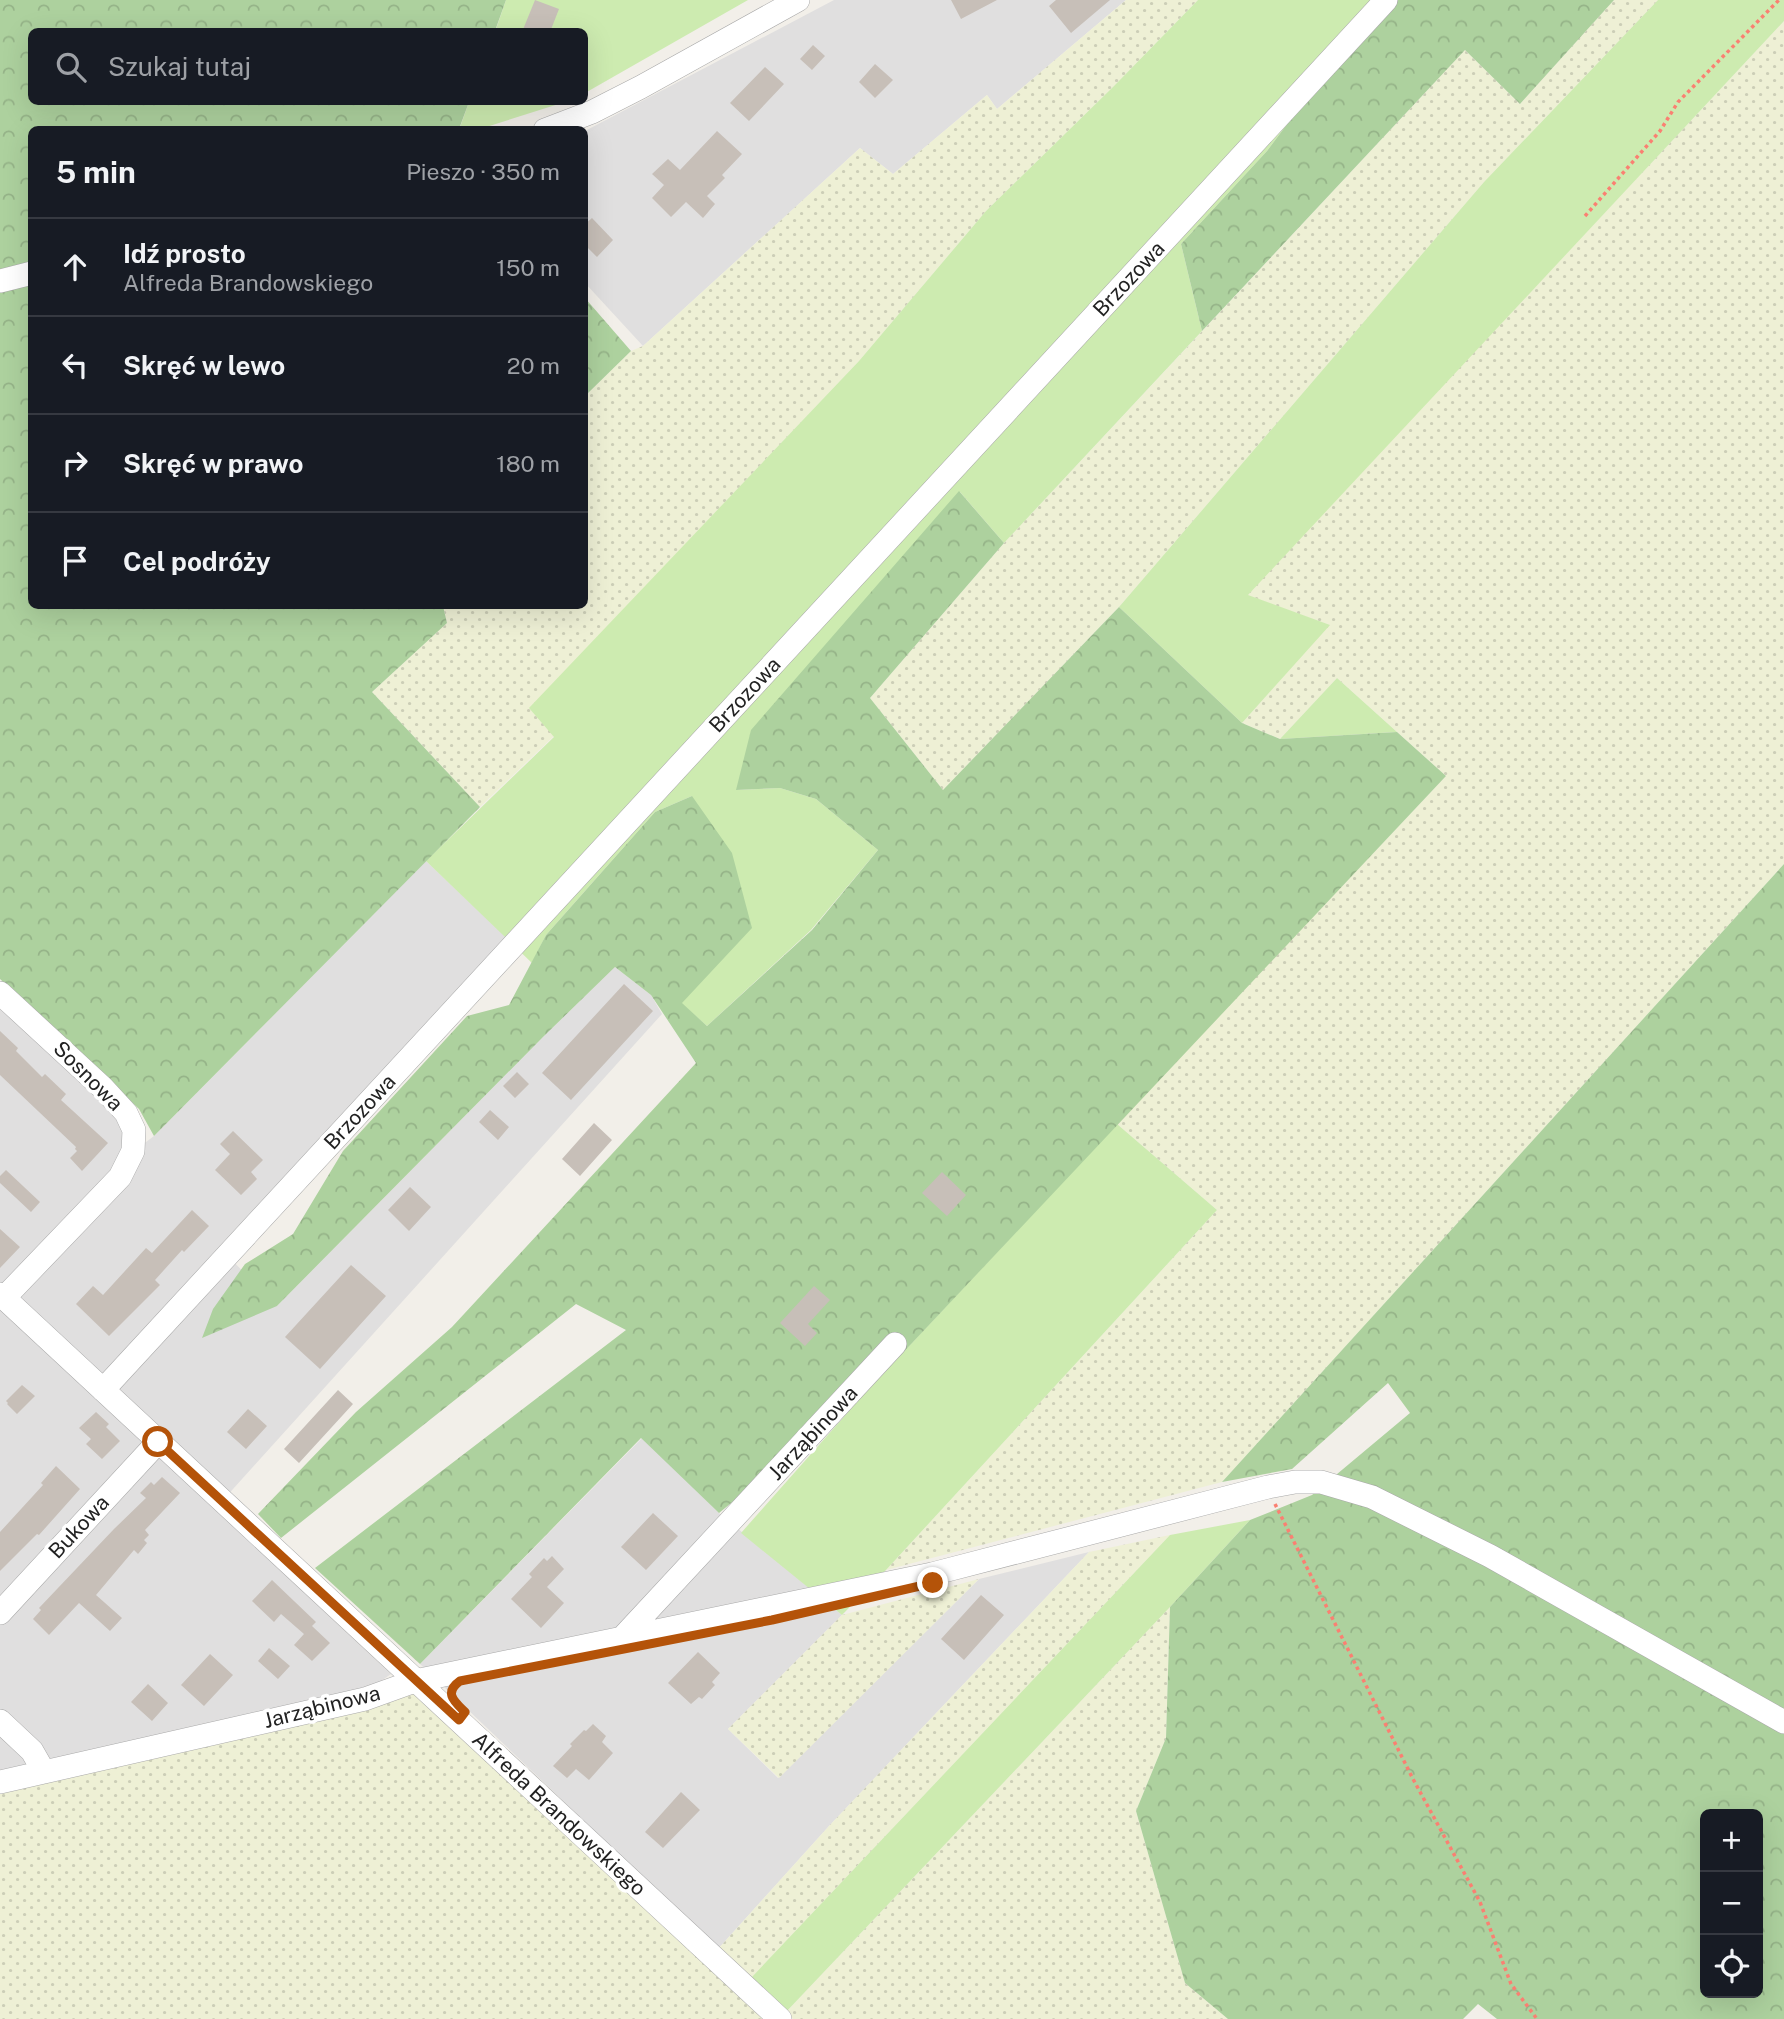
<!DOCTYPE html>
<html lang="pl">
<meta charset="utf-8">
<style>
body{margin:0;font-family:"Public Sans",sans-serif;background:#20242c;color:#f1f3f6}
.controls{position:absolute;right:21px;bottom:21px;display:grid;overflow:hidden;border-radius:10px;box-shadow:0 7px 28px #0002}
.controls button{width:63px;height:63px;display:grid;place-items:center;padding:0;border:0;border-bottom:2px solid #363941;background:#171b24;color:#f1f3f6;font:35px sans-serif}
.stop{position:absolute;width:21px;height:21px;margin:-16px;border:5px solid #b45309;border-radius:50%;background:#fff}
.stop.end{background:#b45309;border-color:#fff;box-shadow:0 2px 7px #0008}
.list{margin:0;padding:0;list-style:none}
h2{display:flex;justify-content:space-between;align-items:center;height:91px;margin:0;padding:0 28px;font-size:30px}
h2 small{font-size:23px;font-weight:400;color:#9ea1a6}
.list li{display:grid;grid-template-columns:46px 1fr auto;gap:21px;align-items:center;box-sizing:border-box;height:98px;padding:0 28px;border-top:2px solid #363941}
.list b{display:block;font-size:26px;white-space:nowrap}
.list p{margin:0;font-size:23px;white-space:nowrap;color:#9ea1a6}
.list em{font-size:23px;font-style:normal;color:#9ea1a6}
.icon{flex:none;width:38px;height:38px;fill:none;stroke:currentColor;stroke-width:2;stroke-linecap:round;stroke-linejoin:round}
.map{position:relative;flex:none;width:1784px;height:2019px;overflow:hidden}
.search{position:absolute;background:#171b24;box-shadow:0 7px 28px #0002;left:28px;top:28px;width:560px;height:77px;display:flex;align-items:center;gap:18px;box-sizing:border-box;padding:0 24px;border-radius:10px;color:#9ea1a6;font-size:26px}
.panel{position:absolute;background:#171b24;box-shadow:0 7px 28px #0002;left:28px;top:126px;width:560px;height:483px;border-radius:10px}
.map>svg:first-child{display:block}
.residential{fill:#e0dfdf}
.farmland{fill:url(#farmland-dots)}
.grass{fill:#cdebb0}
.forest{fill:url(#forest-crowns);fill-rule:evenodd}
.building{fill:#c7bfb8}
.lines{fill:none;stroke-linecap:round;stroke-linejoin:round}
.minor-casing{stroke:#a9a9a9;stroke-width:24}
.path{stroke:#fa8072;stroke-width:3.5;stroke-dasharray:3.5 3.5;stroke-linecap:butt}
.minor{stroke:#fff;stroke-width:23}
.route{stroke:#b45309;stroke-width:9}
.labels{text-anchor:middle;stroke-width:7;stroke-linejoin:round;paint-order:stroke}
.street-label{font-size:21px;fill:#222;stroke:#fff}
</style>
<div class="map">
<svg width="1784" height="2019" viewBox="0 0 1784 2019">
<defs>
<pattern id="farmland-dots" width="8" height="8" patternUnits="userSpaceOnUse" patternTransform="scale(1.75)"><rect width="8" height="8" fill="#eef0d5"/><path d="M2 2h.1M6 6h.1" fill="none" stroke="#ccceb7" stroke-width="1.8" stroke-linecap="round"/></pattern>
<pattern id="forest-crowns" width="20" height="18" patternUnits="userSpaceOnUse" patternTransform="scale(1.75)"><rect width="20" height="18" fill="#add19e"/><path d="M2 6a3 3 0 1 1 6 0M12 15a3 3 0 1 1 6 0" fill="none" stroke="#95b388"/></pattern>
</defs>
<rect width="100%" height="100%" fill="#f2efe9"/>
<!-- residential -->
<path class="residential" d="M834,0h292l-129,109 -10,-14 -94,79 -33,-26 -217,198 -58,-63v-152z
M426,861l80,76 -287,310 58,59 266,-269 72,-70 36,28 11,19 -447,495 176,165 -24,17 -367,83v-769l115,107 27,33 12,-9z
M642,1438l77,75 123,102 -114,114 50,49 201,-199 110,-27 -260,274 -111,123 -298,-285z"/>
<!-- farmland -->
<path class="farmland" d="M1126,0h72l-84,86 -128,125 -127,150 -329,347 24,28 -74,71 -108,-115 75,-69 -4,-17h141l1,-210 46,-45 12,-5 217,-198 33,26 94,-79 10,14z
M1614,0h44l-174,182 -365,425 -176,183 -73,-92 134,-155 461,-493 55,54z
M1784,21v843l-562,618 -336,88 331,-360 -100,-86 329,-348 -109,-98 -57,61 -38,-16 87,-98 -82,-30z
M1170,1535l-419,443 -33,-29 111,-123 260,-274z
M979,1579l-200,199 -51,-49 114,-114z
M1170,1607l-4,131 -30,73 49,172 43,36h-435l-7,-7z
M419,1692l352,327h-771v-228z"/>
<!-- grass -->
<path class="grass" d="M506,0h242l-163,93 -1,-61h-89z
M1198,0h182l-113,151 -86,93 21,87 -198,212 -44,-51 -223,298 43,-2 36,11 62,51 -67,80 -104,96 -26,-23 11,-207 -37,16 -109,123 -14,28 -106,-102 128,-124 -25,-29 330,-347 127,-150 128,-125z
M1658,0h126v21l-536,574 82,30 -88,98 -123,-116 365,-425z
M469,102h96l-85,27 -21,1z
M1337,678l60,54 -117,7z
M1117,1124l100,86 -331,360 -44,45 -101,-82 124,-140z
M1250,1520l-80,87 -384,405 -35,-34 419,-443z"/>
<!-- forest -->
<path class="forest" d="M0,0h506l-11,31 -463,1v70h437l-10,27 -427,1v476h411l4,17 -75,69 108,115 -326,329 -15,-27 -139,-130z
M1380,0h234l-94,104 -55,-54 -263,281 -21,-87 86,-93z
M585,298l46,53 -46,45h-1z
M959,491l45,52 -134,155 73,92 176,-183 123,116 38,16 117,-7 49,44 -581,617 -146,120 -78,-75 -221,226 -105,-96 311,-238 -50,-26 -295,234 -23,-24 98,-102 96,-85 244,-264 -45,-68 -36,-28 -72,70 -266,269 -75,32 11,-29 32,-45 48,-30 50,-83 124,-135 42,-11 37,-70 109,-123 37,-16 40,57 20,75 -70,75 25,23 105,-96 66,-80 -62,-51 -36,-11 -44,2 15,-60z
M1784,864v1155h-287l-19,-15 -15,15h-235l-43,-36 -49,-172 30,-73 4,-131 80,-87 62,-25 98,-82 -22,-30 -96,86 -70,13zM1705,1814h53v179h-53z"/>
<!-- building -->
<path class="building" d="M535,0l24,9 -9,23h-28z
M951,0h46l-36,19z
M1056,0h54l-39,33 -22,-27z
M813,45l12,11 -13,14 -12,-11z
M875,64l18,16 -18,18 -16,-16z
M765,67l19,17 -35,37 -19,-18z
M717,131l25,23 -20,21 3,3 -18,18 8,8 -12,14 -17,-16 -15,15 -19,-19 12,-13 -12,-11 16,-15 12,11z
M592,218l21,22 -16,17 -13,-13v-19z
M624,984l29,27 -82,89 -29,-27z
M0,1031l18,17 -2,3 26,26 3,-3 21,20 -5,6 47,43 -26,28 -12,-13 7,-7 -2,-2 1,-2 -76,-72z
M517,1072l12,12 -14,14 -12,-12z
M490,1110l19,17 -11,13 -19,-18z
M594,1123l18,17 -32,36 -18,-17z
M233,1131l30,29 -12,12 6,7 -16,16 -26,-25 15,-16 -10,-10z
M6,1170l34,32 -9,10 -31,-29v-7z
M942,1172l24,23 -19,21 -25,-23z
M410,1187l21,20 -22,24 -21,-21z
M192,1210l17,16 -25,26 -2,-2 -27,30 5,5 -51,51 -33,-32 17,-18 10,9 43,-47 6,5z
M0,1229l20,18 -20,21z
M351,1265l35,31 -66,73 -35,-32z
M814,1286l16,14 -22,24 9,9 -12,13 -25,-23z
M22,1385l13,11 -18,18 -10,-10 1,-1 -2,-2z
M338,1390l15,14 -54,59 -15,-14z
M248,1409l19,17 -21,23 -19,-17z
M96,1412l13,12 -3,3 14,14 -18,18 -16,-15 5,-5 -12,-11z
M56,1466l24,23 -41,46 -2,-1 -37,37v-39l43,-47 -2,-2z
M162,1477l18,16 -35,37 4,5 -5,5 3,3 -9,11 -4,-4 -38,45 26,23 -12,13 -31,-28 -30,32 -16,-16 8,-9 -2,-2 75,-79 32,-31 -6,-5 11,-11 3,3z
M653,1513l25,23 -32,34 -25,-23z
M552,1556l12,13 -17,18 17,16 -23,25 -30,-29 21,-22 -3,-3 15,-16 3,3z
M272,1580l44,42 -4,4 18,17 -18,18 -18,-16 10,-11 -23,-20 -7,8 -22,-21z
M981,1595l23,20 -40,45 -23,-21z
M269,1648l21,18 -12,13 -20,-18z
M698,1652l22,21 -8,9 3,3 -13,14 -3,-2 -8,7 -23,-21z
M210,1654l23,21 -29,31 -23,-21z
M148,1684l20,19 -16,18 -21,-19z
M593,1724l13,12 -4,6 11,11 -24,27 -13,-11 -9,9 -14,-12 19,-20 -2,-2 14,-14 2,1z
M681,1792l19,18 -37,38 -18,-16z"/>
<g class="lines">
<defs>
<path id="minor" d="M545,130l47,-18 49,-25 157,-87
M0,281l32,-8
M0,993l103,95 23,25 8,17 -1,21 -13,26 -116,121
M0,1294l780,725
M103,1390l1283,-1390
M0,1613l158,-171
M623,1637l272,-293
M0,1721l32,30 12,21
M0,1782l365,-83 50,-18 517,-107 336,-87 27,-5h26l51,15 118,59 294,166"/>
</defs>
<!-- minor casing -->
<use href="#minor" class="minor-casing"/>
<!-- path -->
<path class="path" d="M1585,216l75,-85 18,-29 101,-102
M1275,1504l138,275 67,123 31,82 26,35"/>
<!-- minor -->
<use href="#minor" class="minor"/>
</g>
<g class="lines">
<!-- route -->
<path class="route" d="M158,1442l301,278 6,-8c-10,-10 -22,-19 -5,-31l312,-61 161,-37"/>
</g>
<g class="labels">
<!-- street labels -->
<g class="street-label">
<text transform="translate(1129 279) rotate(-47)" y="7">Brzozowa</text>
<text transform="translate(745 695) rotate(-47)" y="7">Brzozowa</text>
<text transform="translate(88 1076) rotate(45)" y="7">Sosnowa</text>
<text transform="translate(360 1112) rotate(-47)" y="7">Brzozowa</text>
<text transform="translate(813 1433) rotate(-47)" y="7">Jarząbinowa</text>
<text transform="translate(79 1527) rotate(-47)" y="7">Bukowa</text>
<text transform="translate(322 1707) rotate(-14)" y="7">Jarząbinowa</text>
<text transform="translate(559 1814) rotate(43)" y="7">Alfreda Brandowskiego</text>
</g>
</g>
</svg>
<div class="controls">
<button>+</button>
<button>−</button>
<button><svg class="icon" aria-label="locate" viewBox="0 0 24 24"><circle cx="12" cy="12" r="6"/><path d="M12 2v4M12 18v4M2 12h4M18 12h4"/></svg></button>
</div>
<div class="stop" style="left:158px;top:1442px"></div>
<div class="stop end" style="left:933px;top:1583px"></div>
<div class="search"><svg class="icon" aria-label="search" viewBox="0 0 24 24"><circle cx="10" cy="10" r="6"/><path d="M15 15l6 6"/></svg>Szukaj tutaj</div>
<section class="panel">
<h2>5 min<small>Pieszo · 350 m</small></h2>
<ul class="list">
<li><svg class="icon" aria-label="ahead" viewBox="0 0 24 24"><path d="M12 20V5M6 11l6-6 6 6"/></svg><div><b>Idź prosto</b><p>Alfreda Brandowskiego</p></div><em>150 m</em></li>
<li><svg class="icon" aria-label="left" viewBox="0 0 24 24"><path d="M17 20v-9H6M10 6l-5 5 5 5"/></svg><div><b>Skręć w lewo</b></div><em>20 m</em></li>
<li><svg class="icon" aria-label="right" viewBox="0 0 24 24"><path d="M7 20v-9h11M14 6l5 5-5 5"/></svg><div><b>Skręć w prawo</b></div><em>180 m</em></li>
<li><svg class="icon" aria-label="arrive" viewBox="0 0 24 24"><path d="M6 21V4h12l-3 4 3 4H6"/></svg><div><b>Cel podróży</b></div></li>
</ul>
</section>
</div>
